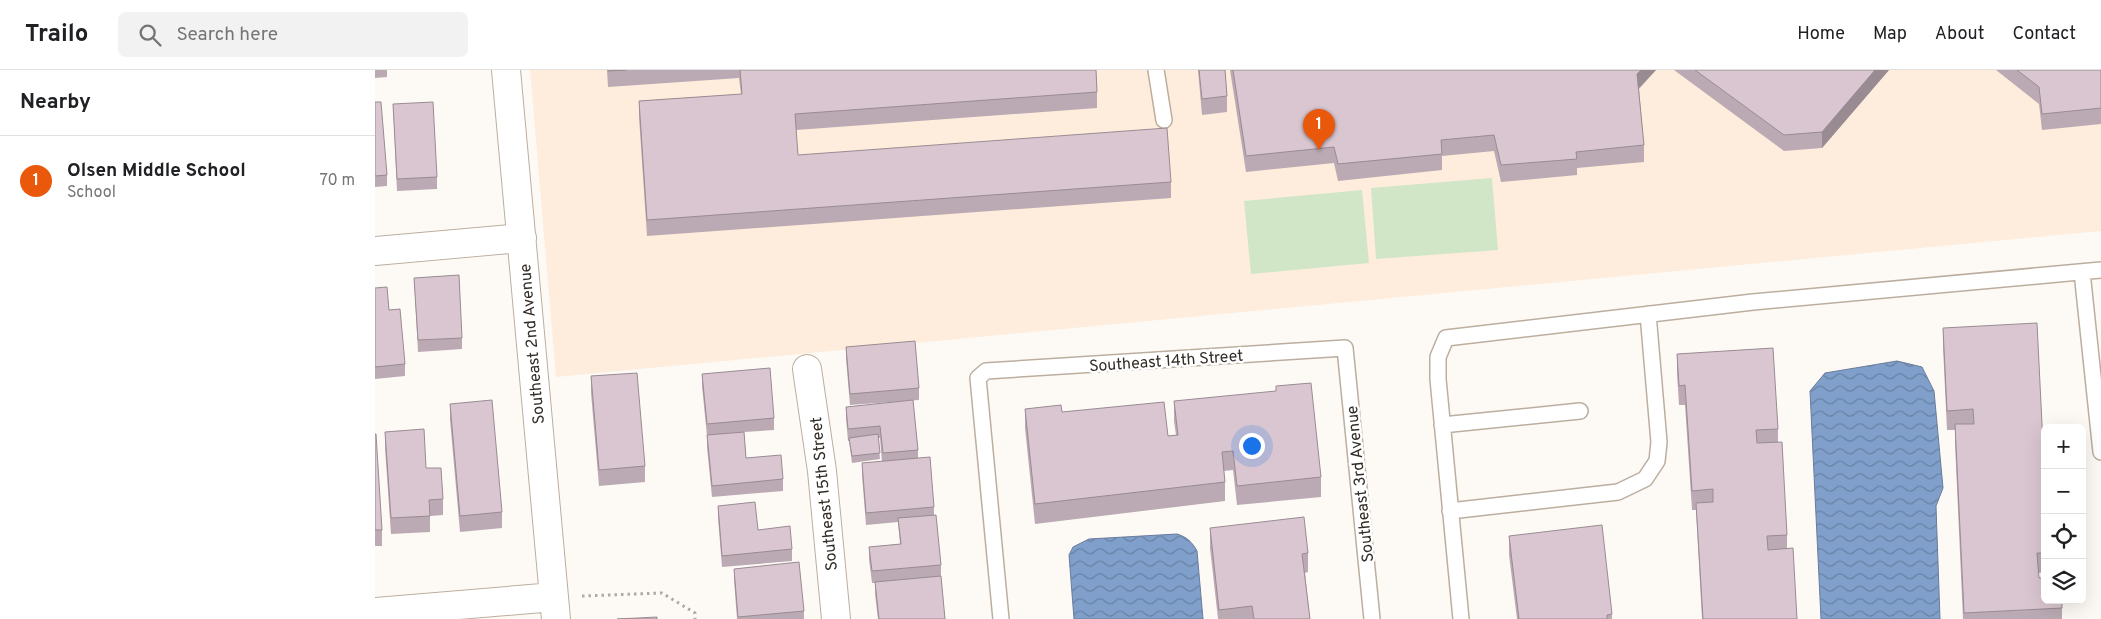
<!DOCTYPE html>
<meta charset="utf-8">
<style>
body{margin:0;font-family:Overpass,sans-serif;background:#f2f2f2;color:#202124}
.controls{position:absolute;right:15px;bottom:15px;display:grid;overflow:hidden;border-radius:8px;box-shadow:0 5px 20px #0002}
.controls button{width:45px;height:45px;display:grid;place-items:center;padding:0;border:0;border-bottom:1px solid #e0e0e0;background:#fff;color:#202124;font:25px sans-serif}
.you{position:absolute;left:876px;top:375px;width:18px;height:18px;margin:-12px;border:4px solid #fff;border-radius:50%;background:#1a73e8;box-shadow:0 0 0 8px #1a73e833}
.badge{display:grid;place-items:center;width:32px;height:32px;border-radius:50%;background:#ea580c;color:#fff;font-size:16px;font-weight:700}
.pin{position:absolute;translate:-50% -41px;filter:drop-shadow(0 1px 2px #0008)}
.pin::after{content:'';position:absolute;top:26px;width:18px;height:15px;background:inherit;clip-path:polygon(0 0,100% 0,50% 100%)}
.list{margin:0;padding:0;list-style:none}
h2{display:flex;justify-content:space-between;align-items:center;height:65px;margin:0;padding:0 20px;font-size:21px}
h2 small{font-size:16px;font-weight:400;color:#757577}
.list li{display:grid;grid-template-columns:32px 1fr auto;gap:15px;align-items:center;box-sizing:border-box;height:90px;padding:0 20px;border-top:1px solid #e0e0e0}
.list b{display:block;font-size:19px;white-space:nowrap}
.list p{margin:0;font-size:16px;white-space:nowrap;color:#757577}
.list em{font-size:16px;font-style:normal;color:#757577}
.icon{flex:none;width:28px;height:28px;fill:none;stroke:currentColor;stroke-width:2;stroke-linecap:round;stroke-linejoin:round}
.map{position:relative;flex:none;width:1726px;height:549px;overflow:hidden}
header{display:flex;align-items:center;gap:30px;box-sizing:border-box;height:70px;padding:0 25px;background:#fff;border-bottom:1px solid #e0e0e0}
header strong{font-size:24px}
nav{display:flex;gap:28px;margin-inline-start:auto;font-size:18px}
.search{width:350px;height:45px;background:#f2f2f2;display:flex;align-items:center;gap:12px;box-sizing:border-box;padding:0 18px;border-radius:8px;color:#757577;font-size:19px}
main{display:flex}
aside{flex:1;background:#fff}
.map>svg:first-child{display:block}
.built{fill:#feeddc}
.pitch{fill:#d0e6c7}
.water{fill:url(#water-waves);stroke:#697c9a}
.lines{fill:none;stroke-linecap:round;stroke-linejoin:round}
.lane-casing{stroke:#bcae9f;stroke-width:18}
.street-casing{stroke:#bcae9f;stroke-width:30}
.path{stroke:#ada9a4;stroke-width:3;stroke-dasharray:2.5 4;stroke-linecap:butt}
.lane{stroke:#fff;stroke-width:15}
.street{stroke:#fff;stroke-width:28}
.wall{fill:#bbaab3}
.shaded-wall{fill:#998b92}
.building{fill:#dac6d0;stroke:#998b92}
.labels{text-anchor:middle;stroke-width:5;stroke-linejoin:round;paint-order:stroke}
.street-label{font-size:16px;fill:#322c26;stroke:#fff}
</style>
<header>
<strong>Trailo</strong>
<div class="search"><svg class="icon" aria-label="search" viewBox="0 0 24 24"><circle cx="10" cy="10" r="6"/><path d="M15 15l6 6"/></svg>Search here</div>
<nav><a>Home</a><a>Map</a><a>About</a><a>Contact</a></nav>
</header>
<main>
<aside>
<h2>Nearby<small></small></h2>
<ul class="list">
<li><span class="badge">1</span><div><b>Olsen Middle School</b><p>School</p></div><em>70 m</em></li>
</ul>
</aside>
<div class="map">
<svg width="1726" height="549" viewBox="0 0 1726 549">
<defs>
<pattern id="water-waves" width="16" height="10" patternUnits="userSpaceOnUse" patternTransform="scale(1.25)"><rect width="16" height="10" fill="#809fcb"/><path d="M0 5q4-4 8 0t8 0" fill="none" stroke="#6982a5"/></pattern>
</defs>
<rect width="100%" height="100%" fill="#fdfaf6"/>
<!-- built -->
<path class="built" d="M155,0h1571v161l-1545,146z"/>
<!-- pitch -->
<path class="pitch" d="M1117,108l6,72 -122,9 -5,-71z
M987,120l7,73 -118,11 -7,-73z"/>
<!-- water -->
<path class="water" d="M1522,291l25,6 12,24 9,97 -7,18 4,113h-119l-11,-228 15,-18z
M802,464c10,3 15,8 20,17l6,68h-129l-5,-64 4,-8 16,-8z"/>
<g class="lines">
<defs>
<path id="lane" d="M781,0l8,50
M1707,202l19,180
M1067,355l138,-14
M1075,441l168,-19 27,-13 12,-18 2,-19 -11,-128
M626,549l-23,-241 8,-7 359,-23 27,271
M1086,549l-23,-240v-22l8,-19 307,-36 348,-32"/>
<path id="street" d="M131,0l50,549
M0,181l147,-13
M432,299l15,102 14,148
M0,542l179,-15"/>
</defs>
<!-- lane casing -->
<use href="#lane" class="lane-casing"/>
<!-- street casing -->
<use href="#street" class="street-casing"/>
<!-- path -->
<path class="path" d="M207,526l80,-3 33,20v6"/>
<!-- lane -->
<use href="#lane" class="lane"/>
<!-- street -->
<use href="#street" class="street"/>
</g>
<!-- wall -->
<path class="wall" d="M0,0h12v7l-12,1z
M232,0h489l1,22v16l-301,22 2,25 373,27v16l-524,38 -8,-119v-16l102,-7 -2,-16 -131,9z
M823,0h27l2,26v16l-25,3z
M855,0h426l-17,19 5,56v17l-67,6v7l-76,7 -7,-31 -52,5v14l-104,11 -4,-18 -88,9z
M1299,0h215l-67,78 -38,3z
M1621,0h105v54l-59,6 -3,-26z
M0,32l12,73v11l-12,1z
M18,34l44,73v12l-40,2z
M39,208l48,60v11l-44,3z
M0,218l14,22 16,54v12l-30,3z
M1568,258l101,137h1v107l-7,1 1,5 23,22v19h-99l-8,-175v-14h-8l-4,-83z
M471,277l73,41v12l-69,5 -4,-46z
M1302,284l101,75v13l9,93v14l10,70h-95l-6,-109h-4l-7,-105h-6l-2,-32z
M327,304l72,44v12l-30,2 2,26 37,21v12l-71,6 -5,-50v-11l-5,-50z
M216,306l54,90v16l-46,4 -8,-93z
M538,330l5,50v8l16,49v8l7,50v11l4,43h-67l-3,-25v-11h-3l-3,-24v-12l31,-3 -2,-22 -32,3 -4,-50v-12l20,-1 -2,-24h-2l2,21 -28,4 -3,-22h-1l-2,-23v-11z
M799,331l147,76v20l-84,8 -4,-35 -9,1 1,11v19l-190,23 -10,-96v-19l37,3 106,24 8,-1 -2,-14z
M75,334l52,108v16l-42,4 -10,-112z
M10,362l41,36 17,31v16l-13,1v16l-39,2 -6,-86z
M0,364l7,96v16h-7z
M343,436l74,43v12l-70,6 -4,-49z
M835,458l98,25v19l-3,1 5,46h-92l-8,-71z
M1134,466l103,78v5h-95l-8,-64z
M359,499l70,42v8h-67l-3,-39z"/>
<!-- shaded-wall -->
<path class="shaded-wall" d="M1266,0h15l-19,20v-16z
M1500,0h14l-67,78v-16z"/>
<!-- building -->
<path class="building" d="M233,0h18l-18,1z
M365,0h356l1,22 -302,22 3,41 369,-27 4,54 -524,38 -8,-119 103,-7z
M824,0h26l2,26 -25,3z
M858,0h408l-4,4 7,71 -68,7 1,7 -76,6 -7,-30 -53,5 1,14 -104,10 -4,-17 -88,9z
M1320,0h180l-53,62 -38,3z
M1642,0h84v38l-59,6 -3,-27z
M0,32h6l6,73 -12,1z
M58,32l4,75 -40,2 -4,-75z
M84,205l3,63 -44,2 -4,-62z
M12,217l2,23 11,-1 5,55 -30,3v-79z
M1662,253l7,142h1v88h-8l2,25h6v22h17v8l-98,5 -9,-189h19l-1,-15 -26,2 -4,-83z
M540,271l4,47 -69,6 -4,-47z
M1398,278l5,81 -22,1 1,13 25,-1 5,93 -20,1 1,14 25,-2 4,71h-94l-7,-116 17,-1v-13l-21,2 -7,-106 -6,1 -2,-32z
M395,298l4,50 -67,6 -5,-50z
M262,303l8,93 -46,4 -8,-94z
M936,313l10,94 -84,9 -4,-35 -11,1 3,30 -190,22 -10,-95 36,-4 1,7 102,-10 4,34 10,-1 -4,-34 102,-10v-5z
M117,330l10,112 -42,4 -10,-112z
M538,330l5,50 -35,3 -3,-27 -32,3 -2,-22z
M49,359l2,39h15l2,31 -14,1 1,16 -39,2 -6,-86z
M369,362l2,26 35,-3 2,24 -71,7 -5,-51z
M0,364h1l6,96h-7z
M503,364l2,19 -28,3 -3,-18z
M555,387l4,50 -68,6 -4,-50z
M380,432l3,28 32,-4 2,23 -70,7 -4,-50z
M561,445l5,50 -69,6 -3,-24 32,-3 -3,-26z
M929,447l4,36 -6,1 8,65h-56l-2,-13 -33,4 -9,-82z
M1227,455l10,89 -5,1v4h-88l-10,-83z
M424,492l5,49 -66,6 -4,-48z
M566,506l4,43h-66l-4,-37z
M282,547v2h-40z"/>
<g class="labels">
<!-- street labels -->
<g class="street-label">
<text transform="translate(156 274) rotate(-95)" y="6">Southeast 2nd Avenue</text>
<text transform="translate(791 290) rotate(-4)" y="6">Southeast 14th Street</text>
<text transform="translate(984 414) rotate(-96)" y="6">Southeast 3rd Avenue</text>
<text transform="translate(448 424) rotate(-96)" y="6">Southeast 15th Street</text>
</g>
</g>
</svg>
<div class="controls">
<button>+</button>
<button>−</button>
<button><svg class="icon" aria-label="locate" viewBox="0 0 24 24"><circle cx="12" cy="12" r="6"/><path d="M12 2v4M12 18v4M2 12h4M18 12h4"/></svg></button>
<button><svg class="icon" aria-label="layers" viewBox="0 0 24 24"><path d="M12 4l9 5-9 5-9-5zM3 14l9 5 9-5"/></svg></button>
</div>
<div class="you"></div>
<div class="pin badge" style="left:944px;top:80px">1</div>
</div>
</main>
